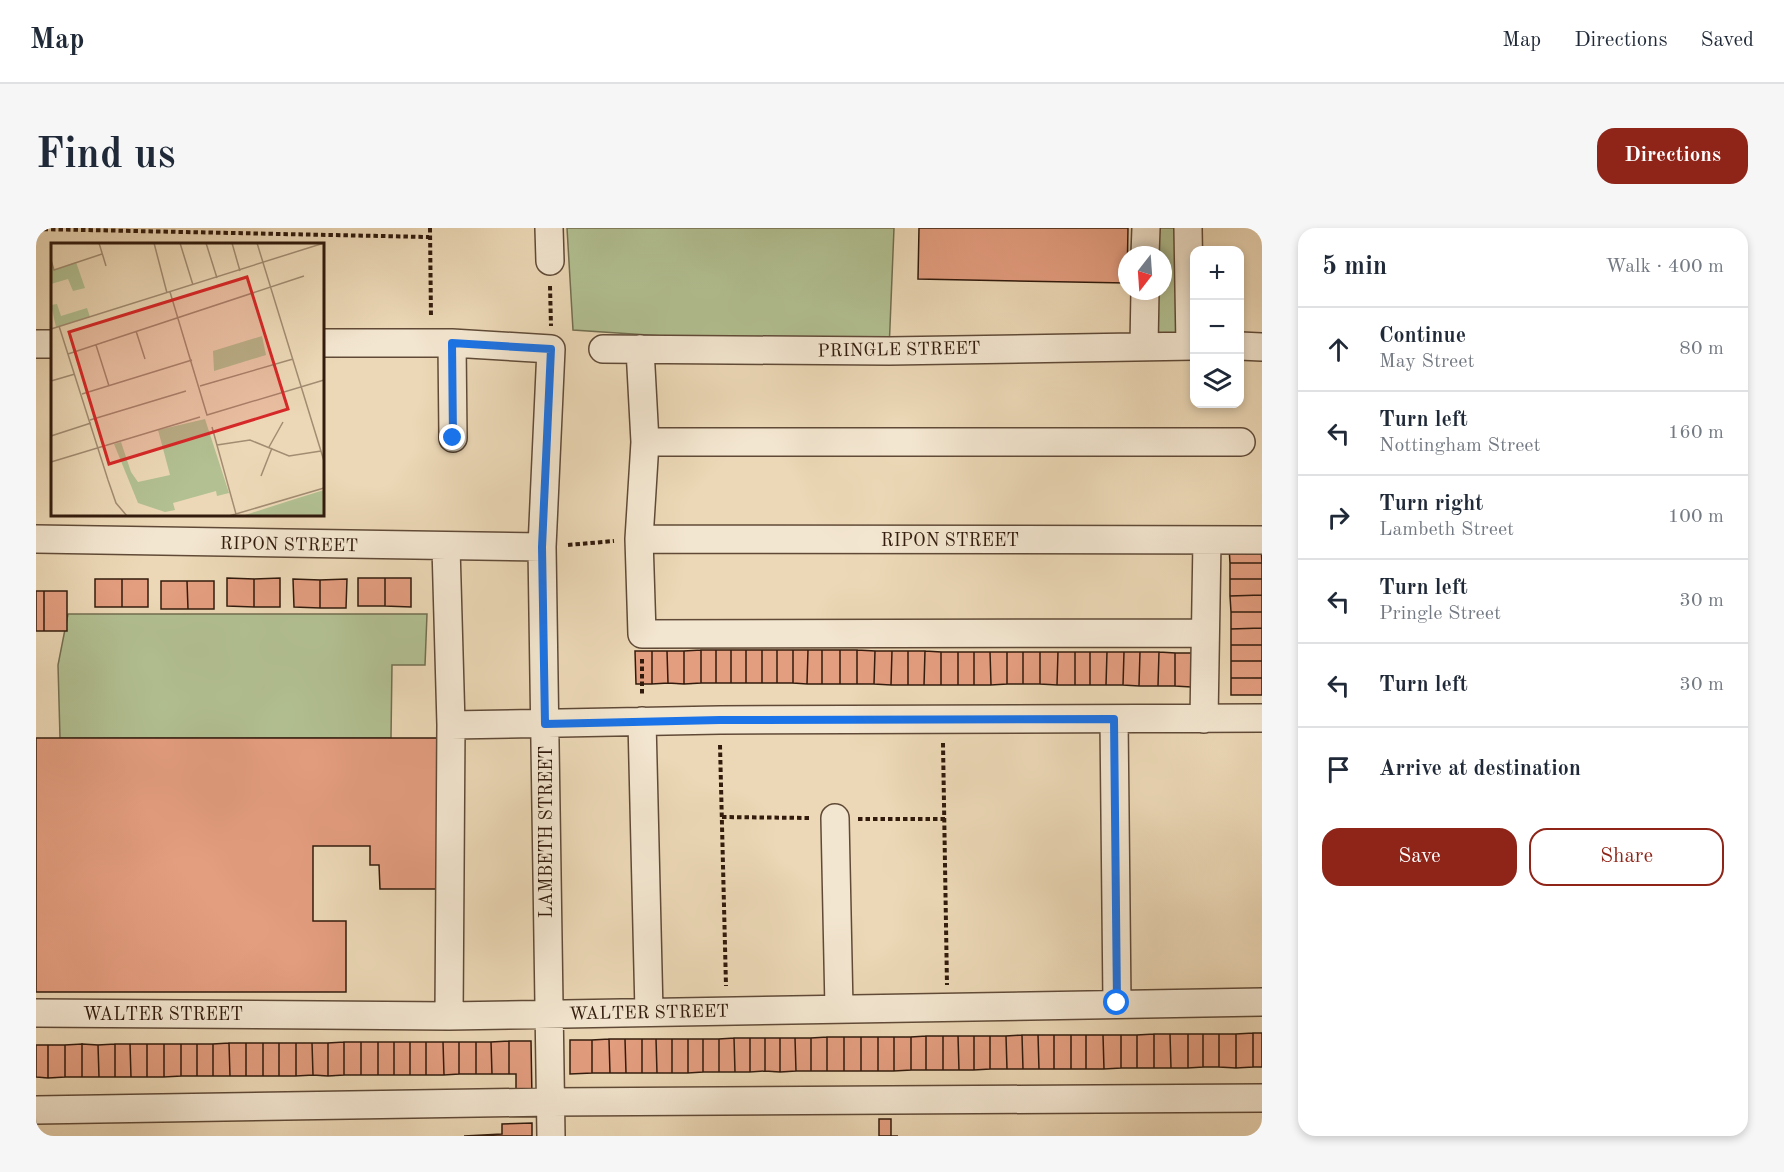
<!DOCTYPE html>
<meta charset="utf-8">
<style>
body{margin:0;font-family:"Old Standard TT",serif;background:#f6f6f7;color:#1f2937}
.controls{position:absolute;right:18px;top:18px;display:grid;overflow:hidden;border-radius:12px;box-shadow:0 3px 9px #0003}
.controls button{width:54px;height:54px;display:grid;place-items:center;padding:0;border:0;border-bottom:2px solid #e0e1e3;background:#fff;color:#1f2937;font:30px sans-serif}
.compass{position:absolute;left:1082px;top:18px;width:54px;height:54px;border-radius:50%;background:#fff;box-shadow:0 3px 9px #0003;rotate:197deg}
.stop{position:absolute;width:18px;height:18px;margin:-14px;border:4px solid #1a73e8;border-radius:50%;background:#fff}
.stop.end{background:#1a73e8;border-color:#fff;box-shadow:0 2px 6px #0008}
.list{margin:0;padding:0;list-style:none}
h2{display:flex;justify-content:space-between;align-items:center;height:78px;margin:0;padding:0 24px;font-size:26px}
h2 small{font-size:20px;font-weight:400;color:#747a83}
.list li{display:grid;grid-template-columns:39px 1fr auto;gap:18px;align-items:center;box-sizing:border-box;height:84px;padding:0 24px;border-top:2px solid #e0e1e3}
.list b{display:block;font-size:22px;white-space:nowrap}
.list p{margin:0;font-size:20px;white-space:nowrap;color:#747a83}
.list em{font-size:20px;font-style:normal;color:#747a83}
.actions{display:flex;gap:12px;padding:18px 24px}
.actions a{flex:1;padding:14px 0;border:2px solid #8f2418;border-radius:18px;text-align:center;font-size:21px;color:#8f2418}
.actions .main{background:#8f2418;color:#fff}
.icon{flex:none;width:33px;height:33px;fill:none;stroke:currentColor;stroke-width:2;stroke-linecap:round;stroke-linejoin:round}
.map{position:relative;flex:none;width:1226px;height:908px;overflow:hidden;border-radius:18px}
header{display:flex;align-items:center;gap:36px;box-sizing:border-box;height:84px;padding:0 30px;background:#fff;border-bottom:2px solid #e0e1e3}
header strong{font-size:28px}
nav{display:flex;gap:33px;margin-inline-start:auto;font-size:21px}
.intro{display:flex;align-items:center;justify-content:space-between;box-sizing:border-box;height:144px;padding:0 36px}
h1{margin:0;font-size:42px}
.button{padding:15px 27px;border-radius:18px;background:#8f2418;color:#fff;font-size:21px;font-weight:700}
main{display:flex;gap:36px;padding:0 36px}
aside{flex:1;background:#fff;border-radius:18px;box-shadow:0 3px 9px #0003}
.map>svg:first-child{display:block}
.green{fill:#b2c092;stroke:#726e50;stroke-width:1.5}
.building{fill:#e39d7f;stroke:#321b0d;stroke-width:1.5}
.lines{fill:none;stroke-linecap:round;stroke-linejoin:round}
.minor-casing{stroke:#604a37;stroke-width:30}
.path{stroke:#321b0d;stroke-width:4;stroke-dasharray:4.5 3;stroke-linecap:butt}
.minor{stroke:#f3e6d0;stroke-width:27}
.route{stroke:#1a73e8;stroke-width:8}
.labels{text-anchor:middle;stroke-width:6;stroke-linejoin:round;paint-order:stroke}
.street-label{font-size:18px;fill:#321b0d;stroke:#f3e6d0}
.inset-road{fill:none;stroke:#a28c72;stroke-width:1.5}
.view{fill:#d62828;fill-opacity:0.15;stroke:#d62828;stroke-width:3}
.inset-edge{fill:none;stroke:#321b0d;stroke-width:3}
</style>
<header>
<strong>Map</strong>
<nav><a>Map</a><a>Directions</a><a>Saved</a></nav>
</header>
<div class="intro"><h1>Find us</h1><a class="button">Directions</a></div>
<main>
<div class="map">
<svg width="1226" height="908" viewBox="0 0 1226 908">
<rect width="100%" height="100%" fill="#ecd8b6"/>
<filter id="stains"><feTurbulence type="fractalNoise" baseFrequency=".00333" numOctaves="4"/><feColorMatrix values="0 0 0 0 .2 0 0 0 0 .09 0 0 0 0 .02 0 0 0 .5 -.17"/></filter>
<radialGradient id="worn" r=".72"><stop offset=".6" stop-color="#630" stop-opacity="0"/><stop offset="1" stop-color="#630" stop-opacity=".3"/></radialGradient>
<!-- green -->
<path class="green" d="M531,0h327l-5,123 -316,-21z
M1108,0h44l2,118 -46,-1v-54h19v-36h-19z
M32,386h359l-2,51h-33l-1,73h-331l-2,-73z"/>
<!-- building -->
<path class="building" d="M883,0h209l-1,55 -209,-4z
M1225,318l1,17h-32l-1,-16z
M1194,335h32v16h-32z
M191,350l27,1v28l-27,-1z
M244,350v29h-26v-28z
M322,350h27v28h-27z
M349,350h26v29l-26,-1z
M59,351h27v28h-27z
M86,351h26v28h-26z
M257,351l27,1v28l-26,-1z
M311,351l-1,29h-26v-28z
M1194,351h32v16l-32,1z
M125,353h26l1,28h-27z
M151,353h27v28h-26z
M0,363h8v40h-8z
M8,363h23v40h-23z
M1226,367v17h-31l-1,-16z
M1195,384h31v16l-31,1z
M1226,400v17h-31v-16z
M1195,417h31v16h-31z
M665,422h15v33h-15z
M665,422v33l-17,1v-33z
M680,422h15v33h-15z
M695,422h15v33h-15z
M710,422h16v33h-16z
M726,422h15v33h-15z
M741,422h16v33h-16z
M757,422h15l-1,34 -14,-1z
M772,422h14v34h-15z
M786,422h18v34h-18z
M804,422h17v34h-17z
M821,422l18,1 -1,33h-17z
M599,423h17v33h-16z
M616,423h15l1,32 -16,1z
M631,423h17v33l-16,-1z
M839,423h17l-1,34 -17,-1z
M856,423h16v34h-17z
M872,423h17l-1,34h-16z
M889,423l16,1v33h-17z
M905,424h17v33h-17z
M922,424h16v33h-16z
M938,424h16l1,33h-17z
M954,424h17v32l-16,1z
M971,424h16v32h-16z
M987,424h17v32h-17z
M1004,424h18l-1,33 -17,-1z
M1022,424h17v33h-18z
M1039,424h15v33h-15z
M1054,424h17l-1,33h-16z
M1071,424h17l-1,33h-17z
M1088,424h16l-1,34 -16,-1z
M1104,424h19l-1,34h-19z
M1123,424l16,1v33h-17z
M1139,425h17l-1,34 -16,-1z
M1195,433h31v17h-31z
M1195,450h31v17h-31z
M0,510h410v151h-66l-1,-24h-9v-19h-57v75h33v71h-310z
M1217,805h9v34h-9z
M1217,805v34l-17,1v-34z
M1118,806h16l1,34h-17z
M1118,806v34h-17v-33z
M1134,806h18v34h-17z
M1152,806h15v33l-15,1z
M1167,806h16v33h-16z
M1183,806h17v34l-17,-1z
M986,807h16l1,34h-16z
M986,807l1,34h-16l-1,-33z
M1002,807h16v34h-15z
M1018,807h17v34h-17z
M1035,807h15v34h-15z
M1050,807h17l1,34h-18z
M1067,807h18v33l-17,1z
M1085,807h16v33h-16z
M890,808h17v34h-17z
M890,808v34h-15v-33z
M907,808h15l1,34h-16z
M922,808h16v34h-15z
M938,808h16v33l-16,1z
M954,808h16l1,33h-17z
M791,809v34h-16v-33z
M791,809h17v34h-17z
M808,809h17v34h-17z
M825,809h17v34h-17z
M842,809h16v34h-16z
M858,809h17v33l-17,1z
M698,810l1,34h-16v-33z
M698,810h16v34h-15z
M714,810h15v33l-15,1z
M729,810h15v34l-15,-1z
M744,810h15l1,33 -16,1z
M759,810h16v33h-15z
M573,811l1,34h-18v-33z
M573,811h16l1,34h-16z
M589,811h17v34h-16z
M606,811h14l1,34h-15z
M620,811h16v34h-15z
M636,811h16v34h-16z
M652,811h15v33l-15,1z
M667,811h16v33h-16z
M534,812h22v33l-22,1z
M473,813h22l1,58h-16v-25h-7z
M473,813v33h-17l-1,-32z
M308,814h17v33h-17z
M308,814v33l-16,1v-33z
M325,814h17v33h-17z
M342,814h16v33h-16z
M358,814h16v33h-16z
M374,814h16v33h-16z
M390,814h17l1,33h-18z
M407,814h16v32l-15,1z
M423,814h17v32h-17z
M440,814h15l1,32h-16z
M193,815l1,33h-17v-32z
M193,815h17v33h-16z
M210,815h17v33h-17z
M227,815h16v33h-16z
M243,815h17v33h-17z
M260,815h16l1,32 -17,1z
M276,815h16v33l-15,-1z
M46,816v33h-17v-32z
M46,816l16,1 1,32h-17z
M79,816v33h-16l-1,-32z
M79,816h15l1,33h-16z
M94,816h17v33h-16z
M111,816h17v33h-17z
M128,816h17v32l-17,1z
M145,816h16v32h-16z
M161,816h16v32h-16z
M0,817h12v33l-12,-1z
M12,817h17v32l-17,1z
M843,891h12v17h7h-19z
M496,895v13h-68l38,-2v-10z"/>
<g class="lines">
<defs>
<path id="minor" d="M513,0l1,33
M1152,0l2,118
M1109,27l1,-27
M286,115h130l99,6 -9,198 9,589
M416,115l1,95
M0,116h16
M1108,117l1,-54
M1204,118l22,1
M567,121l286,2 305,-5
M604,121l5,93 -6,97 3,95 563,-1
M609,214h596
M0,311l506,8
M603,311l623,1
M410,319l5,178 -2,291
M1078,491l3,284
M1168,491l3,-178
M606,493l7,291
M415,497l269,-5 542,-2
M799,590l4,191
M0,785l413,3 813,-14
M0,882l514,-8 712,-4"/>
</defs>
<!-- minor casing -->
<use href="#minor" class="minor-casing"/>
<!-- path -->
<path class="path" d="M394,0l1,90
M0,1l393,8
M514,58l1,40
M532,317l46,-4
M606,431v37
M907,515l4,242
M684,517l6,241
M686,589l90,1
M822,591h87"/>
<!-- minor -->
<use href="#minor" class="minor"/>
</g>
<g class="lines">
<!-- route -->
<path class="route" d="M417,210l-1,-95 99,6 -9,198 3,177 175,-4 394,-1 3,284"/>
</g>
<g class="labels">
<!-- street labels -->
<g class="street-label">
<text transform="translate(863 121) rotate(-1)" y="6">PRINGLE STREET</text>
<text x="914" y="318">RIPON STREET</text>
<text transform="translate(253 316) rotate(1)" y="6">RIPON STREET</text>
<text transform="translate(510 604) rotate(-90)" y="6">LAMBETH STREET</text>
<text transform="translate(613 784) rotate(-1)" y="6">WALTER STREET</text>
<text x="127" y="792">WALTER STREET</text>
</g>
</g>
<!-- overview -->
<g transform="translate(15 15)">
<rect width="273" height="273" fill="#ecd8b6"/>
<path d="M0,17l3,10 22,-8 9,26 -12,3 -5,-12 -17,5zM6,61l4,12 26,-8 3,9 -34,10 -5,-22zM211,93l4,19 -52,16 -1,-20zM154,176l24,74 -12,3 -1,-5 -43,12 2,7 -10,2 -27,-9 -24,-59 7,-2 10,30 7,10 32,-7 -12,-45zM273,247v26h-82l53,-17z" fill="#b2c092"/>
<path class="inset-road" d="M48,0l7,23M103,0l13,50M129,0l13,42M155,0l11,35M181,0l8,28M206,0l67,218M0,17l3,10 48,-16M119,49l37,123 117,-35M8,83l49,154 8,23 11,13M0,86l273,-86M85,88l9,28M45,102l13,41M17,111l236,-78M0,138l24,-7M149,143l93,-27M31,151l110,-34M39,177l96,-29M161,184l24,87M0,193l40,-13M166,202l33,-5 39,16 32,-5M218,204l14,-25M0,219l149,-45M210,233l11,-28M178,273l95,-28"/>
<path class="view" d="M196,34l41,132 -179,55 -40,-132z"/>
<rect width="273" height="273" class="inset-edge"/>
</g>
<rect width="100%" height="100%" filter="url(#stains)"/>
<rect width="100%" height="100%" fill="url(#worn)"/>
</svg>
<div class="controls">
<button>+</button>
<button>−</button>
<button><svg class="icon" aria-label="layers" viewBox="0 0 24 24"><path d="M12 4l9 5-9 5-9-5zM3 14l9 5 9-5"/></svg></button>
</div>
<svg class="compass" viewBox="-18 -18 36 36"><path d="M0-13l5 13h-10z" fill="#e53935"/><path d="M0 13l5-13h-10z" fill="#747a83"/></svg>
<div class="stop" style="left:1081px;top:775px"></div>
<div class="stop end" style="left:417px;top:210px"></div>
</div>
<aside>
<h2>5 min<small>Walk · 400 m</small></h2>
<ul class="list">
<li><svg class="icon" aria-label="ahead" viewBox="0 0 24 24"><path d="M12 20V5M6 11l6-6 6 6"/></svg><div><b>Continue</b><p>May Street</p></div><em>80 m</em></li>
<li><svg class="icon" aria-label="left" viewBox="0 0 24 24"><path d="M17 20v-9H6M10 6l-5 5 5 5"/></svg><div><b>Turn left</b><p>Nottingham Street</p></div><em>160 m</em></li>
<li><svg class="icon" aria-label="right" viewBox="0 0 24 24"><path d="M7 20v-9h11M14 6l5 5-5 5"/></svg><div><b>Turn right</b><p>Lambeth Street</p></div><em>100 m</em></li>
<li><svg class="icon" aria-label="left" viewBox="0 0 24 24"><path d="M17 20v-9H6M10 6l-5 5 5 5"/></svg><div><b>Turn left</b><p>Pringle Street</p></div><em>30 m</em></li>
<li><svg class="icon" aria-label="left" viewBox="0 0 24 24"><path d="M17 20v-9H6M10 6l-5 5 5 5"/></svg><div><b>Turn left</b></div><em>30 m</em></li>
<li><svg class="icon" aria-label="arrive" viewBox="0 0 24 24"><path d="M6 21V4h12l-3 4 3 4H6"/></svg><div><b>Arrive at destination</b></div></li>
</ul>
<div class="actions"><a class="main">Save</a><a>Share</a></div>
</aside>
</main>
